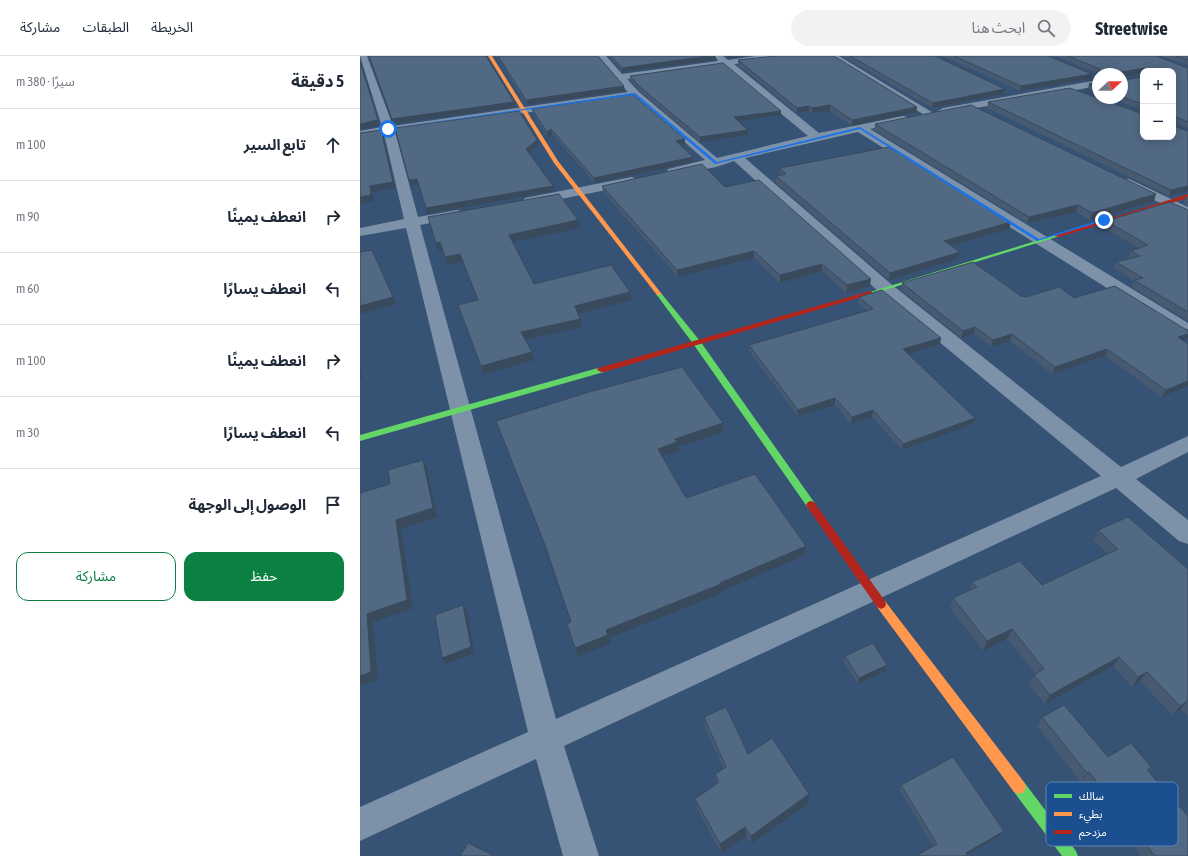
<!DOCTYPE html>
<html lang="ar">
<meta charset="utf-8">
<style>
body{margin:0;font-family:"Asap Condensed","Noto Sans Arabic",sans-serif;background:#f2f2f3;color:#1f2937;direction:rtl}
.controls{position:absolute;right:12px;top:12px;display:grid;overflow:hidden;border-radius:8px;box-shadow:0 2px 10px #0003}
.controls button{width:36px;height:36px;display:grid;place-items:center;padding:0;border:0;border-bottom:1px solid #e0e1e3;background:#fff;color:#1f2937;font:20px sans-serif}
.compass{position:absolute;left:732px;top:12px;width:36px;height:36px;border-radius:50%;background:#fff;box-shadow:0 2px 10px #0003;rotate:69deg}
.stop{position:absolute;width:12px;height:12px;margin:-9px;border:3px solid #1a73e8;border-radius:50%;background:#fff}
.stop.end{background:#1a73e8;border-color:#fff;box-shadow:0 1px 4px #0008}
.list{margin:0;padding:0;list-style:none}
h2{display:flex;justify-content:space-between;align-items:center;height:52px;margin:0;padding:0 16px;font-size:17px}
h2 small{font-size:13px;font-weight:400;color:#747a83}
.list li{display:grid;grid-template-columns:26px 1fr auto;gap:12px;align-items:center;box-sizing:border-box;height:72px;padding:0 16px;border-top:1px solid #e0e1e3}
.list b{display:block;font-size:15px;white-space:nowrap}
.list em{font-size:13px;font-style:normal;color:#747a83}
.actions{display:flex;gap:8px;padding:12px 16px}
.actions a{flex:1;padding:9px 0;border:1px solid #0b8043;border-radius:12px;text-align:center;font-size:14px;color:#0b8043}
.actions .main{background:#0b8043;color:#fff}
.icon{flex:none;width:22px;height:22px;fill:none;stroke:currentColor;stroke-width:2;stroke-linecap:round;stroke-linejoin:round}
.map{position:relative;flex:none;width:828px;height:800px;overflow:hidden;direction:ltr}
header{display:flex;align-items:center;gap:24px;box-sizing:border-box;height:56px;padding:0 20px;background:#fff;border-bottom:1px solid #e0e1e3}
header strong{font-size:19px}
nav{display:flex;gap:22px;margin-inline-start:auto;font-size:14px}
.search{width:280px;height:36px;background:#f2f2f3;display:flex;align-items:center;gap:10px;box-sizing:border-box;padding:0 14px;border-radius:22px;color:#747a83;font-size:15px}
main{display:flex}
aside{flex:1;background:#fff}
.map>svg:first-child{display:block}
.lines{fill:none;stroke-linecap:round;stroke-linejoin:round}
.street{fill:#7d92a8;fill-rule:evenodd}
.fast{fill:#63d668;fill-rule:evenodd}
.slow{fill:#ff974d;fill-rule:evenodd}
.jam{fill:#b3261e;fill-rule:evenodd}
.wall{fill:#475a72}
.shaded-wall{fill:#394a5c}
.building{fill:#526984;stroke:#394a5c}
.route{fill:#1a73e8}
.key{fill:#1b4f8f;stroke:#5f84b1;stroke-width:1}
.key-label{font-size:11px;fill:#fff}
</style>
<header>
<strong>Streetwise</strong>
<div class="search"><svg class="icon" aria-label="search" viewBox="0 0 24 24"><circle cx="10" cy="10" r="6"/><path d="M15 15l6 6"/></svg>ابحث هنا</div>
<nav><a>الخريطة</a><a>الطبقات</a><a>مشاركة</a></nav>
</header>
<main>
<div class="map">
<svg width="828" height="800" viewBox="0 0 828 800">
<rect width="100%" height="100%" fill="#365274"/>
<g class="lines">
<!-- street -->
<path class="street" d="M0,0h7l26,70 235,-34 -13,-13 -18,-23h9l16,18 96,-13 -3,-5h8l5,4 28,-4h25l-4,3 -43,5 85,69 84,-17 4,1 2,2 -2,2 -37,8 318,194v13l-6,-1 -324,-203 -113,26 146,126 230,183 67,-31v16l-52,27 52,41v24l-9,-3 -63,-53 -552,258 35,110h-36l-27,-97 -176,82v-34l168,-75 -122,-504 -46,8v-8l44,-9 -20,-85 -24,3v-6l22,-4zM364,10l84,70 -91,22 -78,-66 -12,-13zM273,41l72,63 -37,9 -1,3 1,3 5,1 43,-9 18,-6 145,131 222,184 -545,243 -136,-494 42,-8 2,-3 -2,-3 -5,-1 -39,7 -23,-85z
M469,0h10l96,58 -5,3 -4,-1z
M738,24v6l-155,28 -5,-3 5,-3z
M272,121l7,4 -2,3 -107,21 -5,-1 -2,-3 2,-3 5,-1z
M769,123l59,28v9l-64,-30 -2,-3 2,-3z"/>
<!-- fast -->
<path class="fast" d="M695,179l5,1 -188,58h-4l-1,-1z
M299,236l2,1 39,48 114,161 2,3 -2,3h-6l-114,-163 -38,-51z
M238,312h3l4,2 -1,2 -244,69v-6z
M659,724l5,2 52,69 2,5h-16l-48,-64 -2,-5 2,-5z"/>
<!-- slow -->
<path class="slow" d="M128,0h4l66,105 103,132v2h-4l-103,-132z
M521,543l4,2 139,181 2,5 -2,5 -5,2 -5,-2 -137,-185 -1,-3 1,-3z"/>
<!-- jam -->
<path class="jam" d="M828,138v4l-129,39 -5,-1z
M510,235l2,1v2l-268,78h-3l-4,-2 1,-2z
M451,445l3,1 71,99 1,3 -1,3 -4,2 -4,-2 -69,-99 -2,-3 2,-3z"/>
</g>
<!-- wall -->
<path class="wall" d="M136,0h102l27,35 -98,14z
M248,0h107l1,4 -93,12z
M482,0h93l70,33 -1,5 -72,14z
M583,0h105l44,18 -1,5 -71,12z
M696,0h100l32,12v60l-14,-5v3l14,65 -19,5 -182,-88 1,-6 155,35 30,-66h-30v2l-20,3 1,4 19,-3v33l-33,-12h12v-24h-23z
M801,0h27v9z
M378,4l179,47 -1,5 -64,14 -22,-15 -18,2 -3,-2 -12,2 -59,-48z
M270,20l151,39 -42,6 9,14 -48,7 -60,-51 -10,-11z
M738,27v10l-10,-4 1,-5z
M172,53l153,30v5l-4,1 13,17 -99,21 -43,-49 -4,3 -15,-24z
M515,68l279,77 -64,19 -14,-8 -49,11 -153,-93z
M420,112l231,54 -2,7 -59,17 10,6 -2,7 -69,21 -113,-97v-7l5,-1 -1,-1z
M242,130l123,1 145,99 -24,7 -24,-22 -42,12 -26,-25 -76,19 -75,-85z
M828,140v10l-5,-3 3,-6z
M828,154v111l-56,-34 2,-6 -20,-13 2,-6 14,-4 -2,-1 3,-6 8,-3 -35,-20 2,-7z
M542,227l119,13 5,1 48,1 111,31 3,1v9l-4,2 4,45 -26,11 -57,-41 -53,18 -42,-33 -19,6 -17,-13 -13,4 -60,-48z
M499,241l81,47 -32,10 67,64 -2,6 -71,26 -30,-33 -21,7 -16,-19 -37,11 -49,-65v-6l118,-34 -9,-8z
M738,474l90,39v147l-7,-7 -9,6 -32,-34 -8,6 -19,-21 -68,38 -16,-19 5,-10 2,-1 -29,-35 -24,12 -33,-43 3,-10 17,-8 2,-8 70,3 66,-31 -15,-14z
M485,600l42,9 -1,6 -28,13 -14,-22z
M344,661l44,37 61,40 -1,10 -57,40 -5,-8 -25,17 -24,-45 -2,-9 22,-15 -2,-10 9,-5 -19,-42z
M682,661l66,40 43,10 -3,4 40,85h-47l-59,-75 -1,1 -44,-56z
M541,729l100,50 -33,20 -35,-9 -33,-56z"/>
<!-- shaded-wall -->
<path class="shaded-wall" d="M349,0h6l1,4 -93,12 -1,-4z
M368,0h17l-17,2z
M0,5l20,65 -20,3z
M784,12l-1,5 -21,4v-5z
M732,18l-1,5 -71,12 1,-5z
M264,30l1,5 -98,14 -1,-5z
M645,33l-1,5 -72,14 1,-5z
M154,46l1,5 -121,17 -2,-5z
M470,49v6l-18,2v-5z
M449,50v5l-12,2v-5z
M557,51l-1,5 -64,14v-6z
M421,55v4l-47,7v-5z
M191,73l1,5 -4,3 -1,-5z
M21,74l2,6 12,52 -23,4 2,9 -14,3v-7l10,-11z
M388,74v5l-48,7v-5z
M325,83v5l-8,2 -1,-5z
M177,84l1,5 -11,9 -1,-5z
M333,101l1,5 -99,21 -1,-5z
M57,123l1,5 -7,1 -2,-5z
M193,130l1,5 -127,23 -1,-6z
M828,130v5l-19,5 2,-6z
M796,138l-2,7 -64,19 2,-7z
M718,149l-2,7 -49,11 2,-6z
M218,164l2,8 -68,14 -3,-7z
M651,166l-2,7 -66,19 1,-7z
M80,186l2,8 -3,1 -3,-8z
M394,195v7l-76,19 -1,-7z
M600,196l-2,7 -69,21 1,-7z
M100,198l3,7 -15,4 -3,-8z
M462,208v7l-42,12v-8z
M511,223l-1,7 -24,7 1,-8z
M270,236l1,8 -54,14 -2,-8z
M33,241l3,7 -36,10v-8z
M220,263l2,8 -58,13 -3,-8z
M615,271l-1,7 -13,4 2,-7z
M652,278l-2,7 -19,6 2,-7z
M828,278v5l-13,5 3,-7z
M581,282l-1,6 -38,12 1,-7z
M747,293l-2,7 -53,18 3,-7z
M172,296l2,8 -50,14 -3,-8z
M0,310l2,12 -2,1z
M828,325v5l-26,11 4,-7z
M475,342v7l-37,11v-6z
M513,354l-1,7 -21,7 1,-7z
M615,362l-2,6 -71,26 1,-6z
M363,367v9l-45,15 1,4 -19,6 -2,-8 17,-10z
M63,404l4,9 10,48 -36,12 12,79 -40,14 5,58 -18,6v-10l7,-62 29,-94z
M446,490l-1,9 -83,36v2l-113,45 2,5 -33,14 -3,-9 31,-18 114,-47z
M103,549l4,6 7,42 -28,11 -4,-6z
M652,573l-5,10 -24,12 4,-10z
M759,601l-6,9 -68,38 5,-9z
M527,609l-1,6 -28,13 1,-6z
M787,616l-7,9 -8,6 6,-10z
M828,645l-7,8 -9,6 8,-9z
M729,716l-7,9 -1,1 6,-9z
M449,738l-1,10 -57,40v-8z
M385,771l1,9 -25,17 -1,-9z
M644,775l-3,4 -36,21 1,-3z"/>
<!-- building -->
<path class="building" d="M9,0h117l28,46 -122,17z
M138,0h100l26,30 -98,14z
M251,0h98l-87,12z
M416,0h58l83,51 -65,13 -22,-15 -18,3 -3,-2 -12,2 -59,-48z
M490,0h85l70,33 -72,14z
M594,0h94l44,18 -71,12z
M708,0h88l32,12v54l-12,-5 -2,2v7l14,5v55l-17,4 -183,-88 82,-14 73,26v23h30v-66h-27v-2l-2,-1 -22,4 2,8 19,-3v27l-21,-7v-23h-22v-5z
M816,0h12v4z
M0,6l18,58 -18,4z
M363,7l58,48 -47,6 14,13 -48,7 -60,-50 -10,-11z
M738,27v5l-9,-4z
M272,38l53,45 -9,2 17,16 -99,21 -43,-49 -4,3 -15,-23z
M611,49l185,89 -64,19 -14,-8 -49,12 -154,-93z
M159,55l18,29 -11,9 27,37 -127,22 -9,-29 -8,1 -14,-52z
M21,74l12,52 -23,4 1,9 -11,2v-64z
M529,91l122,75 -67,19 16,11 -70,21 -114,-97 10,-2 -6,-6z
M342,108l23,23 34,-7 112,99 -24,6 -25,-21 -42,11 -26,-24 -77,19 -75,-84z
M199,138l19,26 -69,15 25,49 77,-19 19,27 -55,14 5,13 -59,13 11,20 -51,14 -23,-61 20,-5 -18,-46 -15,3 -5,-15 -4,1 -8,-26z
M810,146l18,8v102l-54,-32 9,-2 -27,-16 24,-6 -9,-5 17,-6 -42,-24z
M12,194l21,47 -33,9v-54z
M613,206l48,34 5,1 33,-10 15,11 41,-12 70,43 3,1v4l-10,3 10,7v37l-22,9 -59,-41 -52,18 -43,-33 -19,6 -18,-13 -12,4 -61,-48z
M522,234l59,48 -38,11 72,69 -72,26 -30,-34 -21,7 -17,-19 -37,12 -49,-65 124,-36 -14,-12z
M322,311l41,56 -48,16 2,3 -19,7 28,49 69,-24 51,72 -86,37 1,1 -115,46 2,5 -33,13 -8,-24 4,-2 -26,-77 -49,-124 93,-29z
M63,404l10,48 -37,12 11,80 -40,14 4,58 -11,4v-183l30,-9 -2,-14z
M768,461l60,52v132l-8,5 -33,-34 -9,5 -19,-20 -69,38 -16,-20 10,-6 -32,-40 -25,12 -34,-43 24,-11 -5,-5 48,-21 22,24 76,-36 -20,-19z
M103,549l8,42 -29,11 -7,-43z
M513,587l14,22 -28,13 -14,-22z
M704,649l44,52 23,-14 20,24 -4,3 41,46v40h-33l-66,-84 -2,1 -45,-56z
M366,651l22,47 24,-16 37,56 -58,42 -6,-9 -25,17 -25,-45 24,-17 -4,-8 11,-7 -22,-50z
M593,701l51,74 -38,22 2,3h-52l21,-12 -36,-59z
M108,787l27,13h-35z"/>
<!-- route -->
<path class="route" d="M275,37l82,69 143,-35 179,112 64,-20 4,1 -70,21 -177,-112 -145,35 -81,-69 -248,34z"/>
<!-- legend -->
<rect x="686" y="726" width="132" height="64" rx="6" class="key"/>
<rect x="694" y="738" width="18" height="4" fill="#63d668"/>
<rect x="694" y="756" width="18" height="4" fill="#ff974d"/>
<rect x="694" y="774" width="18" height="4" fill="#b3261e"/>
<g class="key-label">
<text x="719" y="744">سالك</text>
<text x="719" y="762">بطيء</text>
<text x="719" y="780">مزدحم</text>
</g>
</svg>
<div class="controls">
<button>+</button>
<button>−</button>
</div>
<svg class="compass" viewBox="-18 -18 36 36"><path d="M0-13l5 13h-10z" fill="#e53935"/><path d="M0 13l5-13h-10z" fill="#747a83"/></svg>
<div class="stop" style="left:28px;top:73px"></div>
<div class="stop end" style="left:744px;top:164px"></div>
</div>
<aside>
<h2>5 دقيقة<small>سيرًا · 380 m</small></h2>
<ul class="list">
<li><svg class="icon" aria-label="ahead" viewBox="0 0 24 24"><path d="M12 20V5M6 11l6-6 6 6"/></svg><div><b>تابع السير</b></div><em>100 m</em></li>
<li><svg class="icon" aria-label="right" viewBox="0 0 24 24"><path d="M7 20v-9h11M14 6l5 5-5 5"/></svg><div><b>انعطف يمينًا</b></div><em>90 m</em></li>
<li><svg class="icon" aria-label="left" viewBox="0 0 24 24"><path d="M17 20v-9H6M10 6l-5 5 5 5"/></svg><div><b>انعطف يسارًا</b></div><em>60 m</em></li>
<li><svg class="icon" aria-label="right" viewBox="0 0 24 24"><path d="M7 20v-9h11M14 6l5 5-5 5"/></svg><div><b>انعطف يمينًا</b></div><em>100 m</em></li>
<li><svg class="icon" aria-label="left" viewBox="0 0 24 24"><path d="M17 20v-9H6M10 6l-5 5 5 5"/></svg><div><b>انعطف يسارًا</b></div><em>30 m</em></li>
<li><svg class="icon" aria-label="arrive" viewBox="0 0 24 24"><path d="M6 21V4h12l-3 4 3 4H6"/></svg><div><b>الوصول إلى الوجهة</b></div></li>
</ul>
<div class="actions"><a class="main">حفظ</a><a>مشاركة</a></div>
</aside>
</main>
